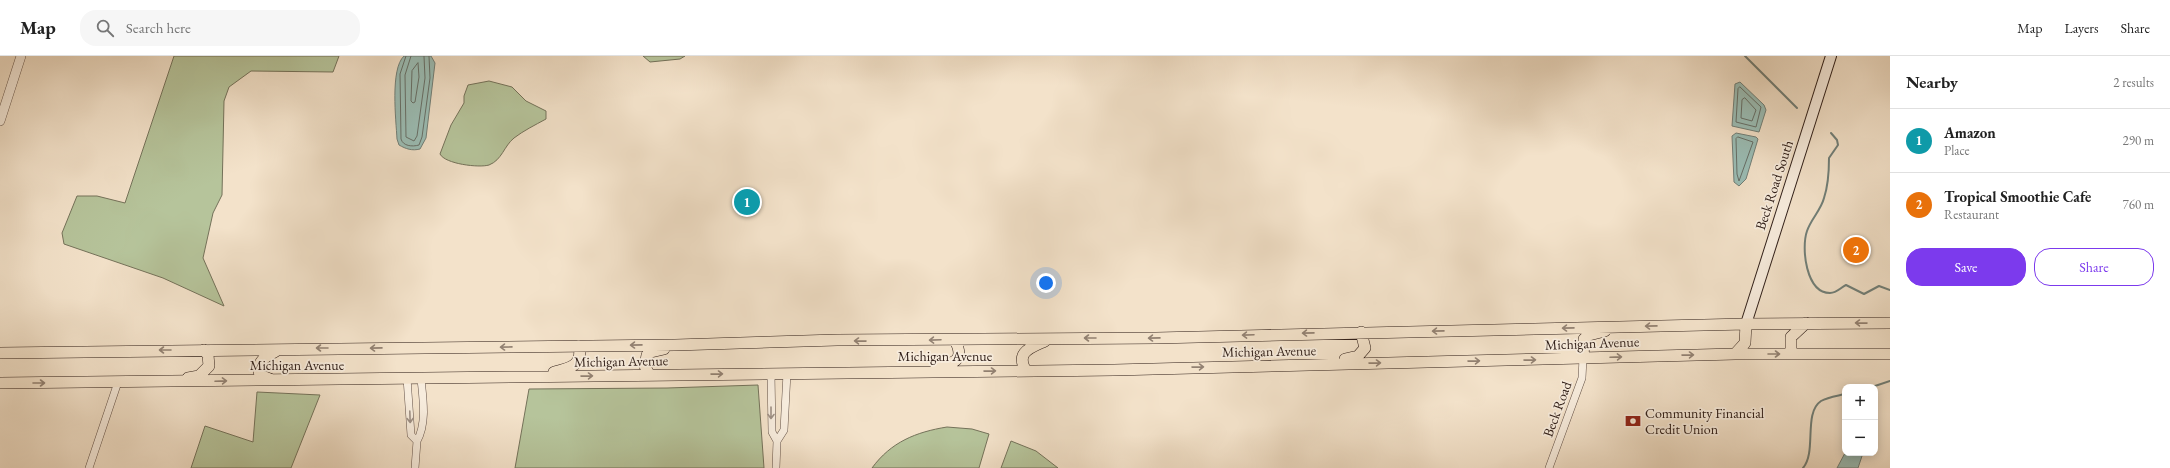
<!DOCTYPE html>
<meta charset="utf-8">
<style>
body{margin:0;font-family:"EB Garamond",serif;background:#f6f6f6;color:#222}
.controls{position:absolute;right:12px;bottom:12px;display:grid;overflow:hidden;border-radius:8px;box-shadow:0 2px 10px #0003}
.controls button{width:36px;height:36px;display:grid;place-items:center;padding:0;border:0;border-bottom:1px solid #e0e0e0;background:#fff;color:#222;font:20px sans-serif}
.you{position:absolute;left:1046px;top:227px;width:14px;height:14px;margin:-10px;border:3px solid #fff;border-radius:50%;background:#1a73e8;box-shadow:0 0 0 6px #1a73e833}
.badge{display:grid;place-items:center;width:26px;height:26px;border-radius:50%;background:#7c3aed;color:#fff;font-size:13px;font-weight:700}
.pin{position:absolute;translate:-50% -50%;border:2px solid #fff;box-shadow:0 1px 4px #0006}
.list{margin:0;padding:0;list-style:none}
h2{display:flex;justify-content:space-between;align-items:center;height:52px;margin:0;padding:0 16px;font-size:17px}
h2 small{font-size:13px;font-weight:400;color:#767676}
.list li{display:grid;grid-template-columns:26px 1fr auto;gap:12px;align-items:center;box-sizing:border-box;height:64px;padding:0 16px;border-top:1px solid #e0e0e0}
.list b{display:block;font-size:15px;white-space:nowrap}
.list p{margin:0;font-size:13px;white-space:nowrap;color:#767676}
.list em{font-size:13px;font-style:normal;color:#767676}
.actions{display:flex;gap:8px;padding:12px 16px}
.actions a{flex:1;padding:9px 0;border:1px solid #7c3aed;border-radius:16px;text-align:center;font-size:14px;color:#7c3aed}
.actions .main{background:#7c3aed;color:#fff}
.icon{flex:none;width:22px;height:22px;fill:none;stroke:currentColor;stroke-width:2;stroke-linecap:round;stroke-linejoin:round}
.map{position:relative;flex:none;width:1890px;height:412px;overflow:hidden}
header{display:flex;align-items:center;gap:24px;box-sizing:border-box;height:56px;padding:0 20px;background:#fff;border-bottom:1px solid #e0e0e0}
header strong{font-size:19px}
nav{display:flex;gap:22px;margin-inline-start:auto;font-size:14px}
.search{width:280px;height:36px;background:#f6f6f6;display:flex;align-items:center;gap:10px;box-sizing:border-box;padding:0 14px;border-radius:16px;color:#767676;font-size:15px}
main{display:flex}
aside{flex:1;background:#fff}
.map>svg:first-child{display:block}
.green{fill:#b6c49b;stroke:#74725a}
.water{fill:#9bbeb6;stroke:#717f78}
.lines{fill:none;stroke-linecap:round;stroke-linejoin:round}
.shore{stroke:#666f68;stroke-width:1}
.stream{stroke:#717f78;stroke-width:2}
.minor-casing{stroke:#625046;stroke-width:8}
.tertiary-casing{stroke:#625046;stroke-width:10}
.secondary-casing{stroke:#31201a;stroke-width:12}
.primary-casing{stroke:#31201a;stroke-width:12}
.minor{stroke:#f7ecdd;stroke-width:7}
.tertiary{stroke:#f7ecdd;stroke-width:9}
.secondary{stroke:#f7ecdd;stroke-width:10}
.primary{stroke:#f3e2ca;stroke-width:11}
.oneway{stroke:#928172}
.oneway2{stroke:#9e9085}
.labels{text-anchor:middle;stroke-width:3.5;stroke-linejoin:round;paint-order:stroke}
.street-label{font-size:14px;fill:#31201a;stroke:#f7ecdd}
.poi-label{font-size:14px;fill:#31201a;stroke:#f7ecdd;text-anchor:start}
</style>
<header>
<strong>Map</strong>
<div class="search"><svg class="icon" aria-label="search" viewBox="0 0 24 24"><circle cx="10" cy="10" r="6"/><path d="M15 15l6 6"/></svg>Search here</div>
<nav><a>Map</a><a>Layers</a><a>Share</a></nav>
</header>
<main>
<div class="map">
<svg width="1890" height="412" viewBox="0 0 1890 412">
<rect width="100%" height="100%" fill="#f3e2ca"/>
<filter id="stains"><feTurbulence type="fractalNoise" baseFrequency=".005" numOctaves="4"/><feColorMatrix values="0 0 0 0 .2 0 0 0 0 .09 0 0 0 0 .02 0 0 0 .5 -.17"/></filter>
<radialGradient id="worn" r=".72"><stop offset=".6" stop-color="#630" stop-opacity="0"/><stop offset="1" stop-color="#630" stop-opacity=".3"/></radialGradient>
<!-- green -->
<path class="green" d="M174,0h165l-6,16 -82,-1 -22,16 -5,14 -2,94 -9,18 -10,45 21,48 -61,-28 -99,-34 -2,-11 15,-37h20l28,7z
M643,0h42l-5,3 -30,3z
M489,25l23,6 14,14 20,10v8c-11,6 -23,12 -32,19 -10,8 -12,22 -25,27 -10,3 -44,-1 -49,-11l11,-29 13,-22v-7l4,-11z
M758,329l6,83h-249l14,-79 138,-1z
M257,336l63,3 -29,73h-100l14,-42 48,16z
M947,371l25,2 17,5 -10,34h-107c19,-26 44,-36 75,-41z
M1011,385l25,10 22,17h-57z"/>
<!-- water -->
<path class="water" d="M404,0h27l4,7 -9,75 -6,11c-8,2 -14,0 -21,-4l-2,-6c-1,-19 -7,-70 7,-83z
M1740,26l24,23 2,5 -7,22 -27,-6 3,-42z
M1736,77l20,4 2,2 -12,40 -7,7 -5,-4 -2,-46z
M1845,397h18l-5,15h-21z"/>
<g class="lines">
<!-- shore -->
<path class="shore" d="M406,0l-6,18 1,65c2,7 11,8 18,6l3,-8 8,-59 -1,-22
M411,0l-6,19 1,62 8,4 3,-5 8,-58 -1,-22
M418,7l1,14 -4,25 -2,1 -2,-2 1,-30z
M1740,31l21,20 -5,20 -20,-5 2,-33z
M1745,42l11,12 -4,11 -11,-3 1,-18z
M1738,81l15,5 -14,39 -2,-7 -1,-35z"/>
<!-- stream -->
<path class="stream" d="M1745,0l52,52
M1831,77l6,7 1,5 -9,13c0,13 -1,28 -5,40 -3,12 -13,21 -17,33 -6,17 -1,62 23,62 7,0 10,-5 16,-8l18,9 15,-8 11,4
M1872,331l18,-6
M1803,412c14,-16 0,-55 18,-67 7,-4 16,-5 24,-7"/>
<defs>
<path id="minor" d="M771,318l1,58 5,9 7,-11 3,-57
M407,322l4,57 6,6c10,-18 6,-42 4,-62
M89,412l29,-86
M415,412l2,-27
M776,412l1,-27
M1549,412l33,-90 1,-20"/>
<path id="tertiary" d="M0,65l21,-65"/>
<path id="secondary" d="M1746,268l85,-268"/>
<path id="primary" d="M0,297l675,-8 162,-5 319,-2 590,-14 144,-1
M1735,298l10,-11 1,-19
M1791,298v-17l15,-14
M1583,302l1,-19 5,-4 16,-4
M1345,303l13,-3 7,-8 -4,-16
M936,310c19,-3 29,-5 19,-26
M1026,315c-11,-19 4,-23 19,-30
M554,316c17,-4 29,-7 25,-26
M649,319l-4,-9 2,-11 4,-3 13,-3
M188,322l11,-2 10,-10 -1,-11 -4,-5
M270,323l-10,-4c-5,-14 7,-19 18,-25
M0,327l1114,-13 621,-16h155"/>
</defs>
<!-- minor casing -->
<use href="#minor" class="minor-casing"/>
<!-- tertiary casing -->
<use href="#tertiary" class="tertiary-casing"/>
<!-- secondary casing -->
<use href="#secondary" class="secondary-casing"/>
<!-- primary casing -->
<use href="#primary" class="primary-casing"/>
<!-- minor -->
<use href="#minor" class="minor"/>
<!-- tertiary -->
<use href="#tertiary" class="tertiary"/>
<!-- secondary -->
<use href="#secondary" class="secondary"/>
<!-- primary -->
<use href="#primary" class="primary"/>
</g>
<!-- one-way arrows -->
<defs><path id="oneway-shaft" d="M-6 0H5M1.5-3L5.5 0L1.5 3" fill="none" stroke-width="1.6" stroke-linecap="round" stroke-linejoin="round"/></defs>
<g class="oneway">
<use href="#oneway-shaft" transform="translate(1861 267) rotate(-179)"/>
<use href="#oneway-shaft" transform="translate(1651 270) rotate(179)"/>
<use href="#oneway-shaft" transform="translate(1568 272) rotate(179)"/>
<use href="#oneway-shaft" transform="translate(1438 275) rotate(179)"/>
<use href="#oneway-shaft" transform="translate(1308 277) rotate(179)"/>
<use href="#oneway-shaft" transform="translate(1248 279) rotate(178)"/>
<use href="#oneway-shaft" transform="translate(1090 282) rotate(180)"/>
<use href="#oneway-shaft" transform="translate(1154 282) rotate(179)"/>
<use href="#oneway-shaft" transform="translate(935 284) rotate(178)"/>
<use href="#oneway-shaft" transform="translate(860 285) rotate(-179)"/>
<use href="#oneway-shaft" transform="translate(636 289) rotate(179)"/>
<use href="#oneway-shaft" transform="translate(506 291) rotate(179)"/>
<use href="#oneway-shaft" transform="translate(322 292) rotate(180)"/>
<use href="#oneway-shaft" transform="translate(376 292) rotate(179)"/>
<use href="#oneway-shaft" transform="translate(165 294) rotate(180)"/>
<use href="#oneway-shaft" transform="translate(1774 298)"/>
<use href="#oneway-shaft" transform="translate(1688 299) rotate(-1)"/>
<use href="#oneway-shaft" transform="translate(1616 301) rotate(-2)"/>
<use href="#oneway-shaft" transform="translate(1530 304) rotate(-1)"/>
<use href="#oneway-shaft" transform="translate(1474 305) rotate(-1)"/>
<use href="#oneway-shaft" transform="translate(1375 307) rotate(-1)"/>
<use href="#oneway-shaft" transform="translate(1198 311) rotate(-1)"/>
<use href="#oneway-shaft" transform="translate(990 315) rotate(-1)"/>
<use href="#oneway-shaft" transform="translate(717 318) rotate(-1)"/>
<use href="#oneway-shaft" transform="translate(587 320) rotate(-1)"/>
<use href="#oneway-shaft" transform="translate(221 325) rotate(-2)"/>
<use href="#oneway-shaft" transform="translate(39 327)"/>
</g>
<g class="oneway2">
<use href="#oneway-shaft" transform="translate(771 357) rotate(90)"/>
<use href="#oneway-shaft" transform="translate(410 361) rotate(88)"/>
</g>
<!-- icons -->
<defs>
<symbol id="bank-bare" viewBox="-9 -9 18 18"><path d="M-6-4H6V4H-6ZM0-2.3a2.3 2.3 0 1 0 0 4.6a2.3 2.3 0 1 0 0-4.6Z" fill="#8f2418" stroke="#f7ecdd" stroke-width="2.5" paint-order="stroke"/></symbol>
</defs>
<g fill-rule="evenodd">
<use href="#bank-bare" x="1622" y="354" width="22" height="22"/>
</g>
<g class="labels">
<!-- street labels -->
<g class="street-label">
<text transform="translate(1774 129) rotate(-72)" y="5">Beck Road South</text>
<text transform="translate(1592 287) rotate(-2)" y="5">Michigan Avenue</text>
<text transform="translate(1269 295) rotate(-1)" y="5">Michigan Avenue</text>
<text x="945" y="305">Michigan Avenue</text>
<text transform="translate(621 305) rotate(-1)" y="5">Michigan Avenue</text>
<text x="297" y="314">Michigan Avenue</text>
<text transform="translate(1557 353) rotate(-70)" y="5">Beck Road</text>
</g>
<!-- poi labels -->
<g class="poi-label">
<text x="1645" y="362">Community Financial<tspan x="1645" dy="16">Credit Union</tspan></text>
</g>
</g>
<rect width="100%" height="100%" filter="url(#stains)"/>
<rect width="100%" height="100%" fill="url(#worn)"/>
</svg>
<div class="controls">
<button>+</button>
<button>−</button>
</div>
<div class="you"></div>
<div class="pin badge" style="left:747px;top:146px;background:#0f9aa8">1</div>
<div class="pin badge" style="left:1856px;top:194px;background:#e8710a">2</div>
</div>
<aside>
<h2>Nearby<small>2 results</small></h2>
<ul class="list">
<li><span class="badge" style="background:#0f9aa8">1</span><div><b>Amazon</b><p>Place</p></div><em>290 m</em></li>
<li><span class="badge" style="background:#e8710a">2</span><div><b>Tropical Smoothie Cafe</b><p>Restaurant</p></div><em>760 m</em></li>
</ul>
<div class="actions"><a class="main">Save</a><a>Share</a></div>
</aside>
</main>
